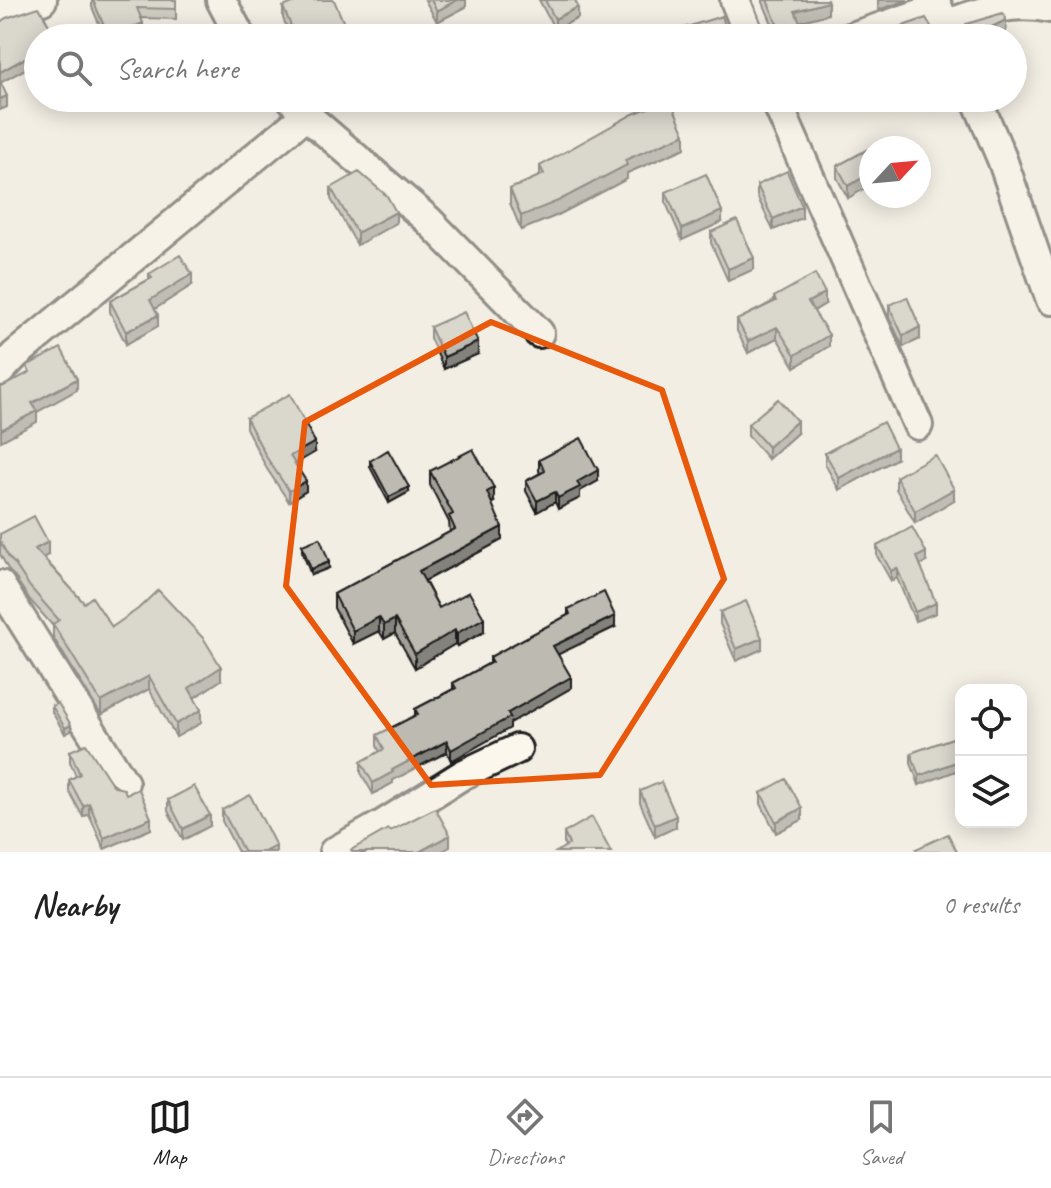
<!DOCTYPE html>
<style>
body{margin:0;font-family:Caveat,sans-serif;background:#f2f2f2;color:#222}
.controls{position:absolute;right:24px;bottom:24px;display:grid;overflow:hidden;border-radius:16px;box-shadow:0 4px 20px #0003}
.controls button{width:72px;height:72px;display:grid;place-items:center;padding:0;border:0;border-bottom:2px solid #e0e0e0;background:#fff;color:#222;font:40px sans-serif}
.compass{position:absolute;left:859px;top:136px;width:72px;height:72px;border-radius:50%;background:#fff;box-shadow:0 4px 20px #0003;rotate:64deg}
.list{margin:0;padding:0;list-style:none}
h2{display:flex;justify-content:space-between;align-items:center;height:104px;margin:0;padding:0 32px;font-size:34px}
h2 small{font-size:26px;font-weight:400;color:#767676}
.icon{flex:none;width:44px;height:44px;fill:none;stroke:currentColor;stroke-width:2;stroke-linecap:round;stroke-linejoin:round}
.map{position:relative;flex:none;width:1051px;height:852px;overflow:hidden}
.search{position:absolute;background:#fff;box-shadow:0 4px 20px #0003;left:24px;right:24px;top:24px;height:88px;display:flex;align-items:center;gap:20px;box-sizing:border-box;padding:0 28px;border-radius:44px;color:#767676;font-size:30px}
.sheet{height:224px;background:#fff}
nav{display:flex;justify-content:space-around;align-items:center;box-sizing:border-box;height:112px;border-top:2px solid #e0e0e0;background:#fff;font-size:22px;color:#767676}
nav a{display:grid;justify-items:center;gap:4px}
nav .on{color:#1c1c1c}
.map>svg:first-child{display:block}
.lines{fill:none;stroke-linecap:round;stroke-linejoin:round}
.minor-casing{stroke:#1c1c1c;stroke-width:34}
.minor{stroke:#fbf7ec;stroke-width:28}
.wall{fill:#a3a098;stroke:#1c1c1c;stroke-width:2}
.shaded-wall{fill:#84827c;stroke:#1c1c1c;stroke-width:2}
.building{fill:#bdbab1;stroke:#1c1c1c;stroke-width:2}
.marked{fill:none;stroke:#e8590c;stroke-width:6;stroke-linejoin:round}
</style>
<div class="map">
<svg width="1051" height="852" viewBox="0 0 1051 852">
<rect width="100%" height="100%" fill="#f2eee4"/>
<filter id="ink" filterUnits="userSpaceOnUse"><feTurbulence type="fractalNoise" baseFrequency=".0125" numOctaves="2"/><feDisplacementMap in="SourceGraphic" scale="16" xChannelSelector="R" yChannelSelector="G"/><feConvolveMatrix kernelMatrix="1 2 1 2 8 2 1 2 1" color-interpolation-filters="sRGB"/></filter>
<g filter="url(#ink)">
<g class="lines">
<defs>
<path id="minor" d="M221,0l20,38
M735,0l15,38
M0,14l42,-14
M945,25c39,-14 63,-25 106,-17
M849,38l89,-30 12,30
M291,98l15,17 122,105 111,113
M775,98l143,327
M976,98l26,61 49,141
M0,371l15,-16 291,-240
M0,585l124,198
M334,852l48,-27 80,-50 55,-26"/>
</defs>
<!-- minor casing -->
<use href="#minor" class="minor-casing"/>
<!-- minor -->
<use href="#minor" class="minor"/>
</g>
<!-- wall -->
<path class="wall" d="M92,0h84v19l-35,-1 2,15 -11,5h-27l-13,-31z
M425,0h41v7l-29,15z
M539,0h36l3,18 -23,12z
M762,0h65l1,14 -28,7 7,17h-29z
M283,7l62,19 10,12h-64l-8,-20z
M926,98h31l-26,12z
M872,147l-24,51 -11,-20v-12z
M685,148l-58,25v6l-69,36 -37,15 -11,-27v-14l30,-13v-10z
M757,185l45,33 -29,12 -16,-34z
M331,188l65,35 -39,22 -26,-46z
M666,192l56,30 -40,18 -16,-37z
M711,232l43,37 -26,12 -17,-38z
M149,274l43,11 -37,24 3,17 -32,18 -16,-32v-11l39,-22z
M774,297l51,7 -11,7 15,35 -34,21 -18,-29 -29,15 -11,-22v-11l37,-19z
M889,305l31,34 -17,8 -14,-30z
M430,327l48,27 -34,15 -14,-31z
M246,418l69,34 -20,12 11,27 -17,11 -22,-33 -21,-41z
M748,424l49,9 -29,26 -20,-23z
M825,453l71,6 -57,31 -14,-26z
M539,460l59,21 -18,10v7l-22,11 -3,-7 -18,10 -11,-21v-10l14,-8 -1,-2z
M370,461l39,31 -20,11 -19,-36z
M430,471l64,31 -2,1 10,37 -77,41 14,27 45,24 -27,14 -2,-2 -40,24 -20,-35 -11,6 -5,-8 -26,13 -19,-36v-14l116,-62 -1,-10 -19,-37z
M896,477l58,23 -39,23 -19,-34z
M0,534l48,21 -5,2 41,46 28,24 109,53 -27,18 7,25 -25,14 -27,-48 -48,26 -48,-78v-11l-23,-26 -16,-24 -5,-5 -9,-17z
M302,545l27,23 -18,7 -9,-24z
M877,546l49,16 -6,3 16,48 -21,8 -18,-43 -6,3 -14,-25z
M568,609l47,18 -57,27 13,34 -61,35v5l-59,33 -4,-9 -54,28v3l-20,11 -12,-21v-11l19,-10 -3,-6v-11l38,-19v-7l38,-20v-6l37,-20v-6l78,-42z
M720,612l42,37 -26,12 -16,-37z
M52,706l19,25 -6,3 -13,-22z
M961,735l-42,50 -8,-22v-10z
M70,751l56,43 25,35 -47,20 -15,-35 -6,3 -14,-26v-11l7,-4 -6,-14z
M640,791l36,36 -21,10 -15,-34z
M761,793l41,27 -26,13 -15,-29z
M168,800l42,26 -27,14 -15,-29z
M222,810l54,42h-38l-16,-31z
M564,833l47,19 -46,-5 -1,-4z"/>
<!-- shaded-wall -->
<path class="shaded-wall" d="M457,0h9v7l-29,15v-11z
M878,0h30l-30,10z
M828,2v12l-33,9v-12z
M578,7v11l-23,12v-11z
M1006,20v11l-14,7h-23z
M143,23v10l-11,5h-23z
M38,51v11l-38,21v-11z
M7,96v11l-7,3v-11z
M797,98h13l-13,7z
M931,98h26l-26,12z
M685,134v14l-58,25v6l-69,36 -37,15v-14l104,-56z
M871,173v12l-23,13v-12z
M802,206v12l-29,12v-11z
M722,211v11l-40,18v-11z
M396,212v11l-39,22v-12z
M754,258v11l-26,12v-12z
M192,274v11l-42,27v-12z
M825,293v11l-17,10v-12z
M158,315v11l-32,18v-12z
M777,327v11l-29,15v-12z
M920,327v12l-17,8v-11z
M829,335v11l-34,21v-12z
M478,342v12l-34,15v-12z
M77,379v11l-40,22v10l-36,19v-11l31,-27z
M797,421v12l-29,26v-12z
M315,442v10l-25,14v-10z
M896,448v11l-57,31v-12z
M598,470v11l-18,10v7l-22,11v-11l19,-16z
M306,481v10l-17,11v-11z
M409,487v5l-20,11v-6z
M494,488v14l-7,3v-13z
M954,489v11l-39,23v-12z
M555,492v10l-18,10v-11z
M502,527v13l-83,44v-13z
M48,542v13l-13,7v-13z
M926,552v10l-9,5v-10z
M329,562v6l-18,7v-6z
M897,568v10l-6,3v-10z
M936,603v10l-21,8v-9z
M615,616v11l-62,30v-11z
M379,617v14l-26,13v-13z
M484,618v14l-27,14v-13z
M395,619v14l-11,6v-14z
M455,630v14l-40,24v-14z
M762,638v11l-26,12v-12z
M221,667v13l-32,21v-13z
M149,676v13l-48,26v-13z
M571,677v11l-61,35v5l-59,33v-11l57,-37z
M201,710v13l-25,14v-13z
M71,725v6l-6,3v-6z
M447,741v11l-54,28v3l-20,11v-11l19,-13z
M961,760v9l-42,16v-9z
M89,803v11l-6,3v-11z
M802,808v12l-26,13v-11z
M210,815v11l-27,14v-11z
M676,816v11l-21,10v-12z
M151,818v11l-47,20v-11z
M450,835v12l-9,5h-22z
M276,846v6h-12z"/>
<!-- building -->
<path class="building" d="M93,0h83v9l-39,-1 6,15 -34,15z
M300,0h34l11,26 3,-1 7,13h-54l-3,-7 -4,2 -11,-26z
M431,0h26l-20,11z
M545,0h30l3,7 -23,12z
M767,0h60l1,2 -33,9 12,27h-24z
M39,7l17,31h-18v13l-38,21v-50l6,-4z
M1003,13l3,7 -37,18h-7l2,-2 3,-6 -1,-6z
M722,16l7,22h-47l-2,-9z
M926,18l12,20h-70z
M634,30l5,8h-18z
M0,81l7,15 -7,3z
M670,99l15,35 -60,26 2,5 -69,36 -37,15 -11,-27 34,-15 -4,-8 93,-52z
M872,147l-1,26 -23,13 -11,-20z
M787,171l15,35 -29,13 -16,-34z
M359,172l28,24 9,16 -39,21 -26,-45z
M706,174l16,37 -40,18 -16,-37z
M737,220l17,38 -26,11 -17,-37z
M180,255l12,19 -42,26 8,15 -32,17 -16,-31 42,-23 -3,-4z
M815,274l10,19 -17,9 21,33 -34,20 -18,-28 -29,14 -11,-21 39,-19 -2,-4z
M907,297l13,30 -17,9 -14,-31z
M464,312l14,30 -34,15 -14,-30z
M61,348l16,31 -45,24 5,8 -36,19 -1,-42 30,-16 -4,-6z
M290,394l25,48 -25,14 16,25 -17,10 -22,-33 -21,-40z
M778,399l19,22 -29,26 -20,-23z
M883,422l13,26 -57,30 -14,-25z
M581,438l17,32 -21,12 3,5 -22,11 -3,-6 -18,9 -11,-20 19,-10 -6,-11z
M473,449l21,39 -7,4 15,35 -83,44 20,37 30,-16 15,26 -27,15 -2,-3 -40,24 -20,-35 -11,6 -5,-8 -26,14 -19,-37 121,-65 -6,-13 4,-2 -23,-43z
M388,450l21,37 -20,10 -19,-36z
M935,455l19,34 -39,22 -19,-34z
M34,516l14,26 -13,7 49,54 8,-6 20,30 26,-18 20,-19 46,49 17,28 -32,21 12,22 -25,14 -27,-48 -48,26 -48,-78 6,-4 -29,-33 -16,-24 -5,-5 -9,-17v-7z
M912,527l14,25 -9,5 19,46 -21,9 -18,-44 -6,3 -14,-25z
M320,538l9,24 -18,7 -9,-24z
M604,592l11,24 -62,30 18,31 -63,36 2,4 -59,33 -4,-9 -55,29 1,2 -20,11 -12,-21 23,-13 -7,-14 41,-21 -3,-5 41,-21 -3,-5 39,-21 -2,-5 80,-43 -2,-5z
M746,601l16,37 -26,11 -16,-37z
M58,703l13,22 -6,3 -13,-22z
M961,735v25l-42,16 -8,-23z
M86,744l24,37 5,6 9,2 2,5 13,-5 12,29 -47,20 -15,-35 -6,3 -14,-26 11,-6 -10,-23z
M786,779l16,29 -26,14 -15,-29z
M661,782l15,34 -21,9 -15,-34z
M194,786l16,29 -27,14 -15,-29z
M250,795l26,51 -12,6h-20l-22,-42z
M435,808l15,27 -31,17h-66l-2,-2 37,-21 2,2z
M592,817l19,35h-55l13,-8 -5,-11z
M948,834l9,18h-40l-1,-3z"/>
</g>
<!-- marked area -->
<path d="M0 0H1051V852H0ZM491,322l171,68 62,189 -124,196 -169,10 -145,-199 19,-164z" fill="#f2eee4" fill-opacity=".55" fill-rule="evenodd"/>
<path class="marked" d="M491,322l171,68 62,189 -124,196 -169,10 -145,-199 19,-164z"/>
</svg>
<div class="controls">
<button><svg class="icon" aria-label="locate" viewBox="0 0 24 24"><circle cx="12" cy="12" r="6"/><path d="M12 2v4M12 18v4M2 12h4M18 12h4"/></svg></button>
<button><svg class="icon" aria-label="layers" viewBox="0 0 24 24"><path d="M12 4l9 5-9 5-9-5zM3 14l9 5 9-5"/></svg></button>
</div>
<svg class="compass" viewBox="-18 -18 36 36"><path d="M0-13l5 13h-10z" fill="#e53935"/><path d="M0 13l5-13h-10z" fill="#767676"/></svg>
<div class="search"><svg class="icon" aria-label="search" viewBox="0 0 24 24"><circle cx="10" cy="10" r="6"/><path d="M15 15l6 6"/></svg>Search here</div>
</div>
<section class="sheet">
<h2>Nearby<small>0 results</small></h2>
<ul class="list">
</ul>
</section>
<nav>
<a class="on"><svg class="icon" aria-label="map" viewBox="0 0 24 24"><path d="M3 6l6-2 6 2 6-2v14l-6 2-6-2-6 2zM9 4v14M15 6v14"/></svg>Map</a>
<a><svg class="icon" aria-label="directions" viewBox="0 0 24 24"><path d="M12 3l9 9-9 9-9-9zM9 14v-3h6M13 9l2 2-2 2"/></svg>Directions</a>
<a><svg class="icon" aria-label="saved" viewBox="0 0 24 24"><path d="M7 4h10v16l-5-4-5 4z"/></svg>Saved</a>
</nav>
